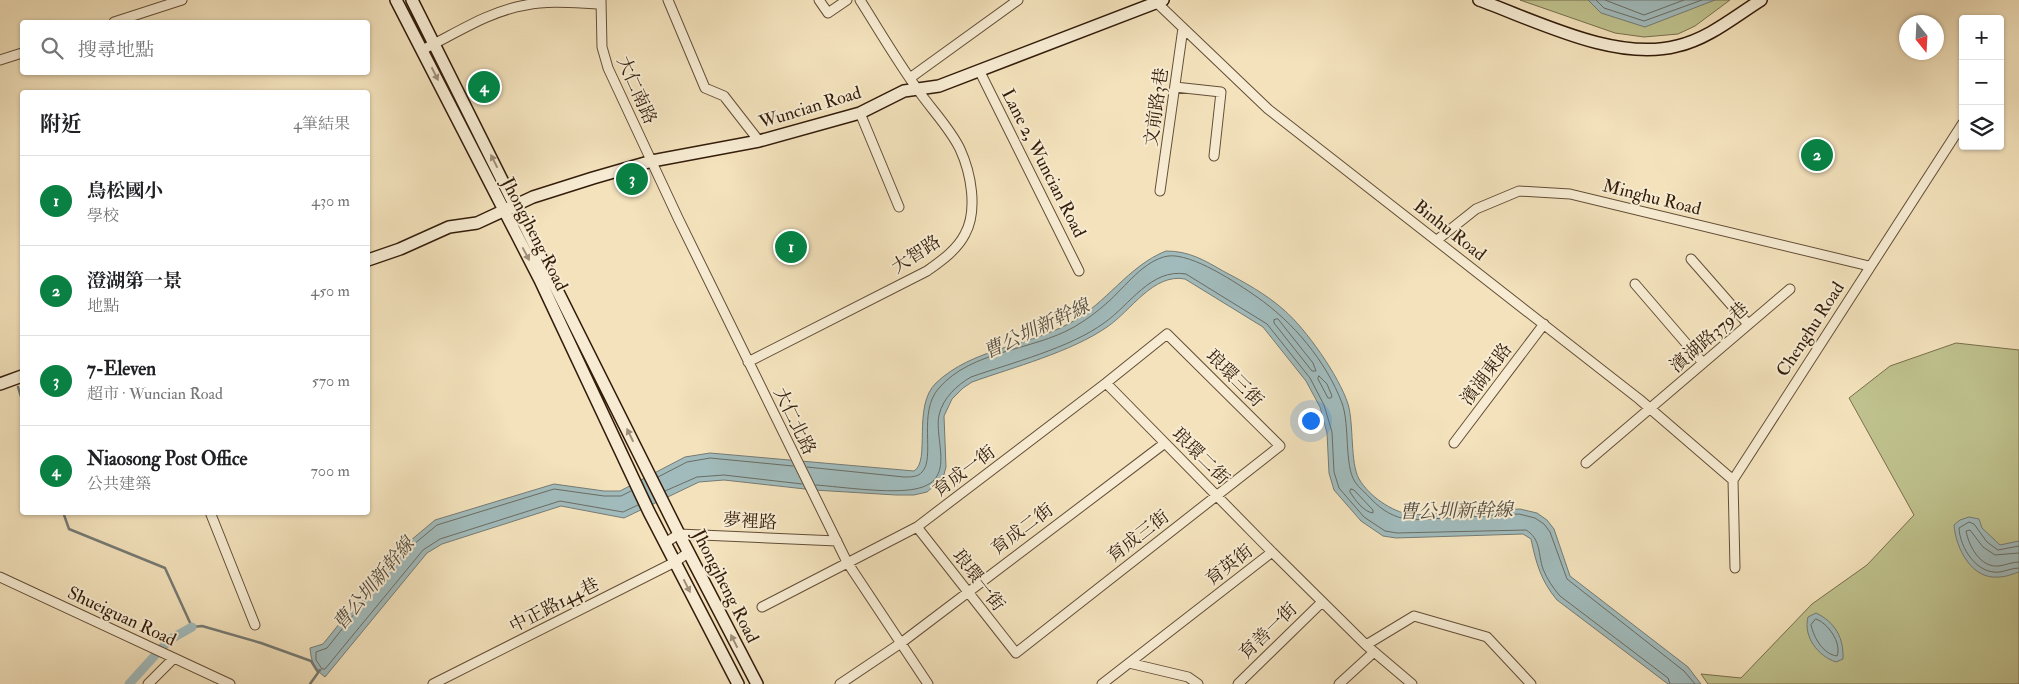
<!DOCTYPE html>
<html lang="zh-TW">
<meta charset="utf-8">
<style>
body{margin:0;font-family:"IM FELL Double Pica","Noto Serif TC",serif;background:#f6f6f6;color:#202124}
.controls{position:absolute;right:15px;top:15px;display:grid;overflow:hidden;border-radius:5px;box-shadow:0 1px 4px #0004}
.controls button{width:45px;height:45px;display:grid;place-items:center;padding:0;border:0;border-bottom:1px solid #e0e0e0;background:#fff;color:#202124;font:25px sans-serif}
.compass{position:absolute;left:1899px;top:15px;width:45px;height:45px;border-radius:50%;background:#fff;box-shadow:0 1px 4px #0004;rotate:162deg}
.you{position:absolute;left:1310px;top:420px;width:18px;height:18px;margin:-12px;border:4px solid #fff;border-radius:50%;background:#1a73e8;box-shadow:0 0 0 8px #1a73e833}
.badge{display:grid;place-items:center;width:32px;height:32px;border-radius:50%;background:#0b8043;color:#fff;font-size:16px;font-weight:700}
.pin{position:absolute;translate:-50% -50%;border:2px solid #fff;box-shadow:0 1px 5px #0006}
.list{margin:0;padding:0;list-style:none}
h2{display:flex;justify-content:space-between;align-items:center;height:65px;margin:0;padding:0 20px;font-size:21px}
h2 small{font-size:16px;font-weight:400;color:#757577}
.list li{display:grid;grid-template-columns:32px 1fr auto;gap:15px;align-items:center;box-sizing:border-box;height:90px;padding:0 20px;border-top:1px solid #e0e0e0}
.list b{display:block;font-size:19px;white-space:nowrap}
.list p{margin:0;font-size:16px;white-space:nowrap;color:#757577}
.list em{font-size:16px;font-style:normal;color:#757577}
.icon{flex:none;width:28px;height:28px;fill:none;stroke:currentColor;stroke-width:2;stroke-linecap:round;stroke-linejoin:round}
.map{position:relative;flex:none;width:2019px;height:684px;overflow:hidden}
.search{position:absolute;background:#fff;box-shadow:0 1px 4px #0004;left:20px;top:20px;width:350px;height:55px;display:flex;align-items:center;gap:12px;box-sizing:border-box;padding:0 18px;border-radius:5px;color:#757577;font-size:19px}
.panel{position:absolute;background:#fff;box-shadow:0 1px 4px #0004;left:20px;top:90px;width:350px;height:425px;border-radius:5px}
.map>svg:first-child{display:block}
.green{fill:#bfc28e;stroke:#796f4c}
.water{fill:#a1bbbc;stroke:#757b75}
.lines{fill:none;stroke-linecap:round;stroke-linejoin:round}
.shore{stroke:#6a6c63;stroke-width:1}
.stream{stroke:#757b75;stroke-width:2.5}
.canal{stroke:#a1bbbc;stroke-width:9}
.street-casing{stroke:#634e36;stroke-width:11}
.secondary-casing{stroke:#331c0a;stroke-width:14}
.street{stroke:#f7ecd3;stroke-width:9}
.secondary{stroke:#f7ecd3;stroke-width:11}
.oneway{fill:#9f8e79}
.labels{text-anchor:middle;stroke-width:4;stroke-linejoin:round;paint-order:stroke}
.street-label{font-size:18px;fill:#331c0a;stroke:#f7ecd3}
.water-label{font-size:19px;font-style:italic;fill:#544c3f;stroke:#f7ecd3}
</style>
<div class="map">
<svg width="2019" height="684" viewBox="0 0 2019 684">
<rect width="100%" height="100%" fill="#f3e2bc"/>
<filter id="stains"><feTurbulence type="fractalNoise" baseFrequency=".004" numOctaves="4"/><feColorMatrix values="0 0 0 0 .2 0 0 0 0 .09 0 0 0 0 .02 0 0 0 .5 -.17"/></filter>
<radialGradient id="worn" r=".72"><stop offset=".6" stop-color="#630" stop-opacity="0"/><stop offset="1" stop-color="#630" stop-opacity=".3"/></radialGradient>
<!-- green -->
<path class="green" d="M1520,0h210l-35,26 -17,8 -34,3 -29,-4z
M1956,343l63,7v334h-311l-7,-10 40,4 71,-74 55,-39 47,-50 -65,-117 41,-32z"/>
<!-- water -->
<path class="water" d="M1588,0h127l-70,27 -44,-14z
M1166,251c23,0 38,9 57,20 21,11 43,23 61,39 22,19 55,66 64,94 6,20 2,59 11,75 11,18 32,32 52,36l109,-6 17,4 10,7 7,9 16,47 118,91 13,17h-33l-111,-84c-16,-19 -21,-37 -26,-61l-8,-5 -127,4 -13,-2 -22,-15 -27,-31 -5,-17 -2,-40 -7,-26 -14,-26 -43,-54 -78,-48c-32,-6 -54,32 -78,48 -36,25 -93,40 -135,55l-9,6 -11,11 -8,17 2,51 -3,11 -16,14 -13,3h-18l-82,-5 -90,-10 -25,2 -75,36 -63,-12 -119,38 -15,9 -102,124c-11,-8 -14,-16 -15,-29l13,-4 75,-93 37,-31 119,-36 50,7h16l65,-34 25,-4 204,18c17,-10 -2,-65 22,-88 37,-35 90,-36 134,-60 36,-19 58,-57 96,-72z
M1969,517l10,2 3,9 18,17 19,-4v31c-6,2 -13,5 -20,5 -27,3 -43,-28 -45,-52l6,-5z
M1816,613c19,9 28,25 27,46l-7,3c-18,-6 -33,-25 -28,-45z"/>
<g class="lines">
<!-- shore -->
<path class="shore" d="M1596,0l8,8 40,13 58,-21
M1605,0l39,15 40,-15
M1278,319l35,44 3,8h-4l-38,-48v-3z
M1319,376l8,8 5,12 -1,2h-3l-10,-19z
M807,467l97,10c7,0 14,0 18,-5 14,-14 -5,-60 17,-84 33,-38 93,-37 135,-61 12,-7 23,-15 34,-25 17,-15 36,-42 60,-46 24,-3 69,27 89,41 36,25 69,64 85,106 8,22 2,62 13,79 4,6 11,11 16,17 12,12 22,18 39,21l109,-6 16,4 9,6 6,8 17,47 117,92 11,13
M658,477l29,-15 23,-4 83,8
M816,485c26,2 75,9 99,4 42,-8 19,-47 24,-74 4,-17 18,-30 32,-38 40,-14 99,-29 133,-54 26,-18 47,-55 82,-49l81,50 43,54 14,27 8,27 2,40 5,16 25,29 21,14 12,2 129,-3c15,9 12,24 17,39 4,10 10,19 17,27l108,82 2,6
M1351,489l3,1 19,20v3c-9,-1 -18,-13 -23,-21z
M631,491l-10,5h-17l-50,-7 -117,36 -35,29 -75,94 -11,4v8l6,9h3l98,-119 17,-11 120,-38 63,11 15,-7
M665,491l32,-14 27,-2 78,9
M2019,546l-21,4 -11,-8 -13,-18 -5,-2 -10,6c1,20 18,47 41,44 6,-1 12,-4 19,-4
M2019,553l-24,2 -12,-8 -13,-17 -4,1c3,15 14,37 33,35 7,-1 13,-4 20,-4
M1816,619c12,4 26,24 21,37 -14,-2 -23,-18 -26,-31z"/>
<!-- stream -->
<path class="stream" d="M18,387l4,13
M63,512l6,17 96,39 27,59 10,-1 59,17 50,18 7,11
M310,684l10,-14"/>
<!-- canal -->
<path class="canal" d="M129,684l40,-44 23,-13"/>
<defs>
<path id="street" d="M601,0l1,47 6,21 70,150 169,344 81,122
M668,0l37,88 19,8 35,45
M819,0l9,13 19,-13
M1154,0l114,109 371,290 94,81
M114,22l68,-22
M422,50c33,-16 67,-39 104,-45 24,-5 49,-2 74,-1
M0,60l22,-7
M979,70l100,201
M910,78l108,-78
M1175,87l46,5 -7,64
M860,113l39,94
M1160,191l23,-163
M1437,240l39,-31 43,-18 51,3 299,72
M1691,259l57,65
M1635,284l68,79
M748,362l179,-91c14,-10 30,-21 38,-37 13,-24 6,-61 -5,-85 -10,-21 -29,-40 -42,-59 -21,-29 -39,-60 -58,-90
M1106,383l166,169
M1454,443l90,-119
M1586,463l204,-174
M210,512l45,113
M665,543l14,-9 158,7
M1735,568l-2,-88 230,-357
M0,577l230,107
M762,607l155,-80 189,-144 61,-49 113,112 -264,207 -99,-126
M1366,645l48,-29 73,21 44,47
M1129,663l59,14 10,7
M148,684l25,-25
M433,684l242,-122 14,-10
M840,684l61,-41 264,-200
M1102,684l170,-132 94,93 46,39
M1238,684l84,-82
M1339,684l35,-32"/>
<path id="secondary" d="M396,0l144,280 109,232 89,172
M412,0l267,534 78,150
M1479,0c58,21 137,62 198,46 31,-7 57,-29 84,-46
M368,260l32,-11 49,-22 28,-4 56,-26 60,-19 59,-17 107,-20 101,-28 44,-22 35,-5 224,-86
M0,384l22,-8"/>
</defs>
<!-- street casing -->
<use href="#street" class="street-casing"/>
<!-- secondary casing -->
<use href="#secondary" class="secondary-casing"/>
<!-- street -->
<use href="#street" class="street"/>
<!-- secondary -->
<use href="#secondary" class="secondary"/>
</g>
<!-- one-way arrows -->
<defs><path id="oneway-solid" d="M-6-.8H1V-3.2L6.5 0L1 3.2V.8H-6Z" transform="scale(1.25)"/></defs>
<g class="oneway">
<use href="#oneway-solid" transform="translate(435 74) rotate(63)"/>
<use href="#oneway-solid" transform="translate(494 161) rotate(-117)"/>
<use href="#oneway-solid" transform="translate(526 254) rotate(62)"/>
<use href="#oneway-solid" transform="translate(630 435) rotate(-116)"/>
<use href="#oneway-solid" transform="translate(687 586) rotate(63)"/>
<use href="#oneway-solid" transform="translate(734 641) rotate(-117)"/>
</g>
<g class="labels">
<!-- street labels -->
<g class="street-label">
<text transform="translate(637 90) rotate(66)" y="6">大仁南路</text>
<text transform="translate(810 107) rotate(-17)" y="6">Wuncian Road</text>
<text transform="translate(1156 107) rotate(-82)" y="6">文前路3巷</text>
<text transform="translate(1044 163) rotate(63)" y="6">Lane 2, Wuncian Road</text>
<text transform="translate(1652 197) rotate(14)" y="6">Minghu Road</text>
<text transform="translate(1450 230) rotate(38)" y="6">Binhu Road</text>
<text transform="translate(535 234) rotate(63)" y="6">Jhongjheng Road</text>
<text transform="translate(916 254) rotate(-33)" y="6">大智路</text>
<text transform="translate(1810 329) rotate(-57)" y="6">Chenghu Road</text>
<text transform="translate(1709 337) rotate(-41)" y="6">濱湖路379巷</text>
<text transform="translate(1486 374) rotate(-53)" y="6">濱湖東路</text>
<text transform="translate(1235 378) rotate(45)" y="6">琅環三街</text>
<text transform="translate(795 421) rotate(64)" y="6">大仁北路</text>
<text transform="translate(1201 456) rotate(45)" y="6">琅環二街</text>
<text transform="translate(964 471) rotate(-37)" y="6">育成一街</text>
<text transform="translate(750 521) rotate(3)" y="6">夢裡路</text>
<text transform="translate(1022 529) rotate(-37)" y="6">育成二街</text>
<text transform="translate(1138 536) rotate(-38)" y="6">育成三街</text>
<text transform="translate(1229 565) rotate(-38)" y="6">育英街</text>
<text transform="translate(979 580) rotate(52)" y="6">琅環一街</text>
<text transform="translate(726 586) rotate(63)" y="6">Jhongjheng Road</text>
<text transform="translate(554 605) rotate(-27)" y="6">中正路144巷</text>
<text transform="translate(122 616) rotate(25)" y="6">Shueiguan Road</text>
<text transform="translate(1268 631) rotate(-44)" y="6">育善一街</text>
</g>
<!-- water labels -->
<g class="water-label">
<text transform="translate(1036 328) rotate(-25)" y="7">曹公圳新幹線</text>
<text transform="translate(1456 510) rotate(-1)" y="7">曹公圳新幹線</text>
<text transform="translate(373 583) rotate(-50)" y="7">曹公圳新幹線</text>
</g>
</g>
<rect width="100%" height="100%" filter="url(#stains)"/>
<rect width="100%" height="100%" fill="url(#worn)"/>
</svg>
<div class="controls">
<button>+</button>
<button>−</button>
<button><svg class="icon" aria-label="layers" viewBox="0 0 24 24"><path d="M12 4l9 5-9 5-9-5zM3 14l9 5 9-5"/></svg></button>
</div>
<svg class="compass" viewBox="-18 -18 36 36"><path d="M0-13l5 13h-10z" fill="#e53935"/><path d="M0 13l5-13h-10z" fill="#757577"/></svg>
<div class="you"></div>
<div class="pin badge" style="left:791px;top:247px">1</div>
<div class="pin badge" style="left:1817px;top:155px">2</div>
<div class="pin badge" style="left:632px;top:179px">3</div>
<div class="pin badge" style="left:484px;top:87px">4</div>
<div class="search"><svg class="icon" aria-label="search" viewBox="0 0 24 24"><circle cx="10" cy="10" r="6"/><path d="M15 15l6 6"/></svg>搜尋地點</div>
<section class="panel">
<h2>附近<small>4筆結果</small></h2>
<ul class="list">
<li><span class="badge">1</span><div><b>鳥松國小</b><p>學校</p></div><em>430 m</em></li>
<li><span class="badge">2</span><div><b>澄湖第一景</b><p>地點</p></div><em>450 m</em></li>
<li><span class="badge">3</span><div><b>7-Eleven</b><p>超市 · Wuncian Road</p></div><em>570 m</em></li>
<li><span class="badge">4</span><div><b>Niaosong Post Office</b><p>公共建築</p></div><em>700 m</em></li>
</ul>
</section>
</div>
